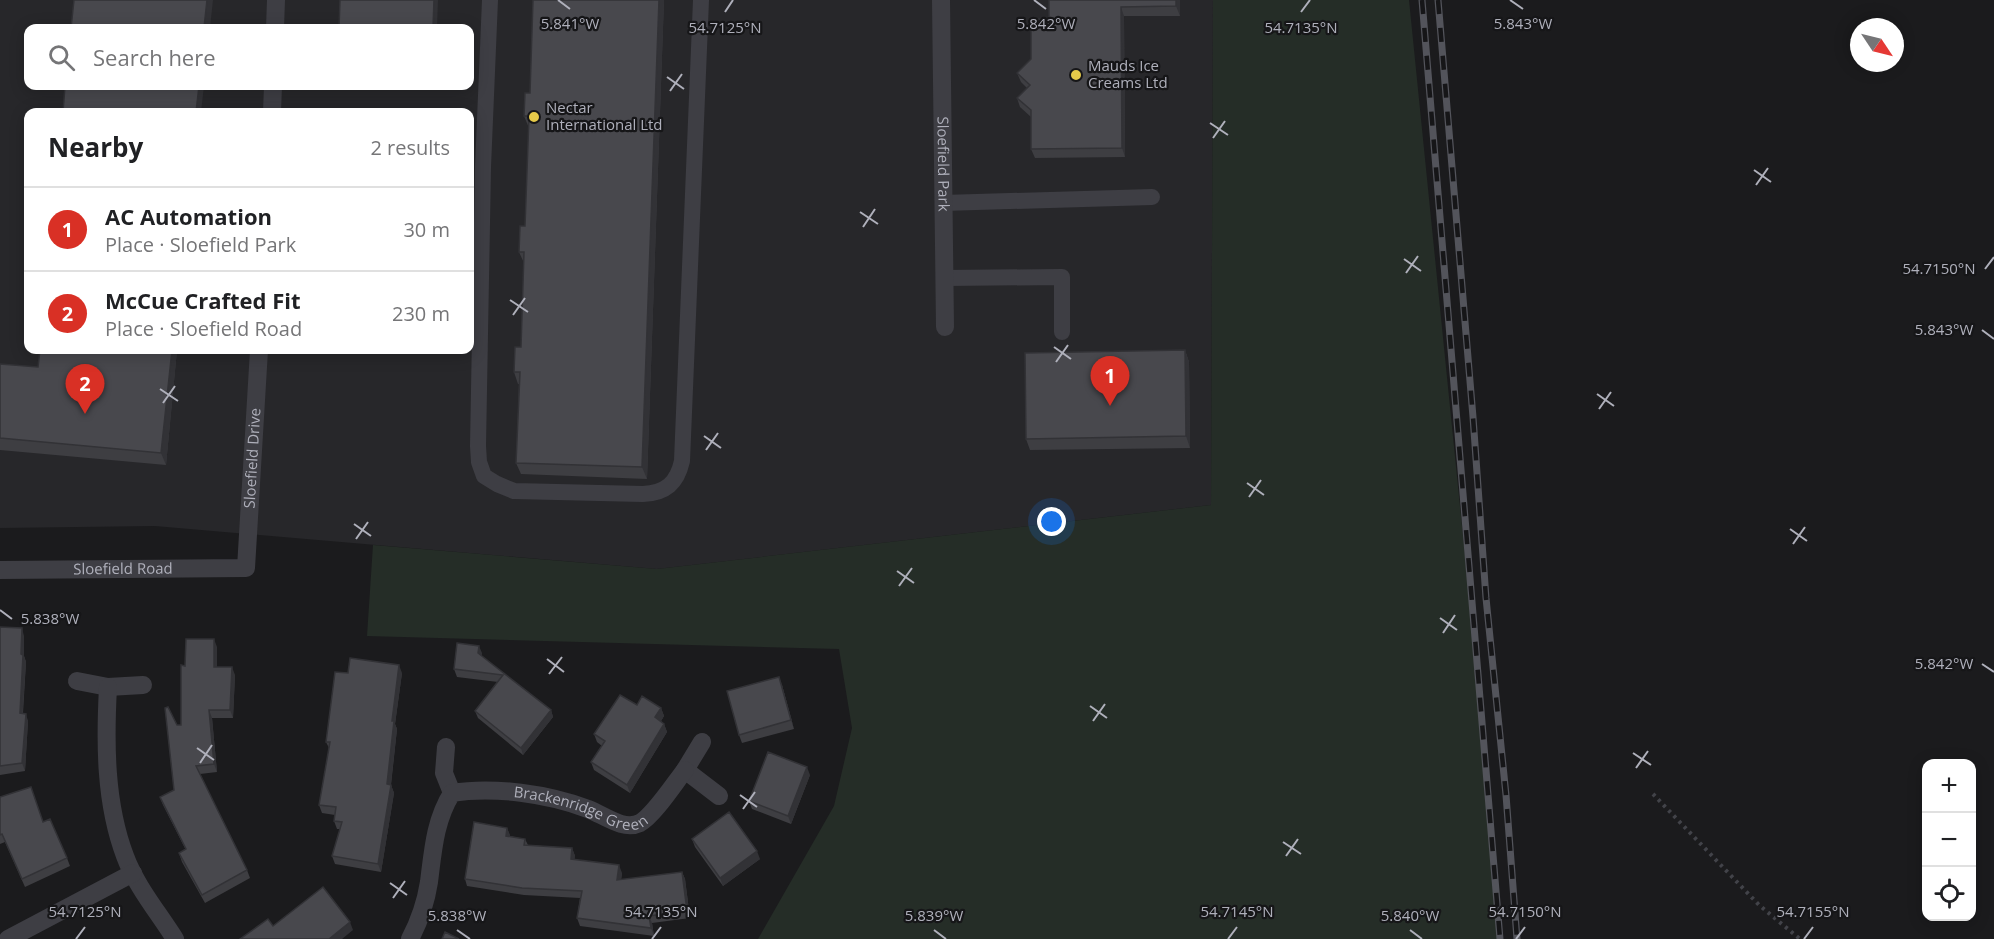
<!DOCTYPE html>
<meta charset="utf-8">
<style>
body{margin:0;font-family:"Open Sans",sans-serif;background:#f6f6f6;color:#202124}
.controls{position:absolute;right:18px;bottom:18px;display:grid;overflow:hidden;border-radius:12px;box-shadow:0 3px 15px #0003}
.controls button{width:54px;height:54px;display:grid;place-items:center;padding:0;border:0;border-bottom:2px solid #e0e0e0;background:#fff;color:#202124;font:30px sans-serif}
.compass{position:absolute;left:1850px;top:18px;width:54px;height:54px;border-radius:50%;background:#fff;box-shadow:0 3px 15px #0003;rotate:125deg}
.you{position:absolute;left:1052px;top:522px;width:21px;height:21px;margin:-15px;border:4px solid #fff;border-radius:50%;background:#1a73e8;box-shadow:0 0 0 9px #1a73e833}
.badge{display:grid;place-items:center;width:39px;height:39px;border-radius:50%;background:#d93025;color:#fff;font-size:20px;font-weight:700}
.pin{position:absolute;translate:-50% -50px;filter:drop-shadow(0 2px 3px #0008)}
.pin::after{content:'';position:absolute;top:32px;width:21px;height:18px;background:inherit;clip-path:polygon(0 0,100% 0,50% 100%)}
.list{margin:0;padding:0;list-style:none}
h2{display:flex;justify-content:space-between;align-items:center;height:78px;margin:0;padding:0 24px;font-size:26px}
h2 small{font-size:20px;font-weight:400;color:#757577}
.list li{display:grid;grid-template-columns:39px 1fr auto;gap:18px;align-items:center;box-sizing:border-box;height:84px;padding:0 24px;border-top:2px solid #e0e0e0}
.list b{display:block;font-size:22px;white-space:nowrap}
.list p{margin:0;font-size:20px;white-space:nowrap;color:#757577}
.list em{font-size:20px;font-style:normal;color:#757577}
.icon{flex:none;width:33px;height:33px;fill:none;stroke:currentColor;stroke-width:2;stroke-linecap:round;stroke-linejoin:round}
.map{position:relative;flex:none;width:1994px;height:939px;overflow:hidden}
.search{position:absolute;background:#fff;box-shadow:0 3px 15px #0003;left:24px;top:24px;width:450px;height:66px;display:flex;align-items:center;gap:15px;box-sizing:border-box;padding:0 21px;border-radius:12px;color:#757577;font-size:22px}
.panel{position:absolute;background:#fff;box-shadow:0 3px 15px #0003;left:24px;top:108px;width:450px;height:246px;border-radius:12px}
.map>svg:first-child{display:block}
.built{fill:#27272a;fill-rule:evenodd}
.green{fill:#252d27}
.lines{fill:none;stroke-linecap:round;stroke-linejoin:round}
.path{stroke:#424349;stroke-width:4;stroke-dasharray:3 4.5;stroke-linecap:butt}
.service{stroke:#3e3e44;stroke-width:16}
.minor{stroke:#3e3e44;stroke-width:18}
.rail-casing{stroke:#53545b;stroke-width:7}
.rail{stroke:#161618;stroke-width:4.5;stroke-dasharray:14;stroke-linecap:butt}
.wall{fill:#3e3e42}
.shaded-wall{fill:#323236}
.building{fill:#48484d;stroke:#323236;stroke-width:1.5}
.ticks{fill:none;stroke:#afb0bb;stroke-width:2}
.poi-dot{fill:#e6ca4a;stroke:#161618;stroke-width:2}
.labels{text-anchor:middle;stroke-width:4.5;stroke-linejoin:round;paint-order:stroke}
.poi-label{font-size:15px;fill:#afb0bb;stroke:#161618;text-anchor:start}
.street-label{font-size:15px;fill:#afb0bb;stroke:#161618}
.ticks-label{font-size:15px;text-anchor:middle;fill:#afb0bb;stroke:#161618;stroke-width:4.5;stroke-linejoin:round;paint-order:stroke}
</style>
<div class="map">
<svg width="1994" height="939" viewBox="0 0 1994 939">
<rect width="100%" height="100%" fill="#1b1b1d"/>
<!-- built -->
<path class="built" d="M0,0h1213l-2,505 -554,64 -502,-43 -155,2zM28,28h442v58h-442zM28,112h442v238h-442z"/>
<!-- green -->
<path class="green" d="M1213,0h196l71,705 20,234h-742l76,-133 18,-78 -13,-79 -472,-13 6,-91 284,24 554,-64z"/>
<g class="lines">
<!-- path -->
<path class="path" d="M1653,794l106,111 41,34"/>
<!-- service -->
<path class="service" d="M490,0l-7,167 -5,279 1,16 5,14 13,8 17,7 129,3c23,-1 34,-11 39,-33l19,-461
M943,203l209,-6
M944,278l118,-1v55"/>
<!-- minor -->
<g class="minor">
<path id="s1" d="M941,0l4,327"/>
<path d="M275,28l1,-28"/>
<path d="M272,112l1,-26"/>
<path id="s2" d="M0,570l246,-2 13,-218"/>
<path d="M77,681l31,6 35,-2"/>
<path d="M108,687c-3,56 -3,116 17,169 11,30 33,56 50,83"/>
<path d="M702,742l-17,28 34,26"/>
<path d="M446,747l-2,26 8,20"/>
<path d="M8,939l125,-66"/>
<path id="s3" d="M410,939c9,-17 16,-38 19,-57 4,-32 6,-62 23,-89 41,-7 97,1 136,16 16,6 35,22 52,14 14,-8 34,-39 45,-53"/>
</g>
<defs>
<path id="rail" d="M1422,0l78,939
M1438,0l35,417 13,181 20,197 11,144"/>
</defs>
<!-- rail casing -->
<use href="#rail" class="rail-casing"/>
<!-- rail -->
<use href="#rail" class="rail"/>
</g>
<!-- wall -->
<path class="wall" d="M533,0h131l-17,479 -126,-5 -5,-11 3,-79h-1l-4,-12 7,-25 3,-84 -5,-11 6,-26 4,-98 -5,-12 6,-23z
M1049,0h131v16h-56l1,141 -90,1 -4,-9v-32l-11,-10 -3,-9 10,-10 -6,-6 -4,-9 14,-14 18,-40z
M40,350h137l-11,115 -166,-15v-86l38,3z
M1185,350l4,12 1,86 -160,2 -4,-11z
M0,627l24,9v20l2,6 -3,51 5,8 -3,50 -25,4z
M217,647v20l18,8 -2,43h-21l5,54 -17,2 47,96 3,8 -45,25 -23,-41 -3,-9 7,-3 -23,-45 -3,-8 14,-7 3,-65h4z
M482,653l-1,3 70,54 2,7 -30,38 -45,-37 -3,-7 23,-29 -41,-5 -3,-8z
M402,673l-7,51 2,5 -6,56 3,8 -13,79 -46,-8 -3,-8 8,-27h-3l-3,-8 1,-6 -13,-2 -3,-8 10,-57 -3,-6z
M782,685l12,44 -52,14 -3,-8z
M637,705l24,3 3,8 -3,5 3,3 3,8 -37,61 -36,-23 -3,-8 11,-16 -5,-4 -3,-8z
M810,775l-19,49 -39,-15 -3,-8z
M0,797l43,25 24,36 3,8 -45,21 -20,-45 -5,2z
M507,828l3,8 15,3 3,6 44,3 3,8 -1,3 48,14 -1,7 61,-8 3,7 5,39 -38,5 2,13 -74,-10 -3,-8 3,-20 -56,-3 -57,-9 -2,-7z
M692,839l68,20 -37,27 -28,-39z"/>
<!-- shaded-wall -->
<path class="shaded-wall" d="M207,0h6l-3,28h-6z
M434,0h4l-1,28h-4z
M659,0h5l-17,479 -5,-12z
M1176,0h4v16l-4,-10z
M1121,7l3,9 1,141 -3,-9z
M199,86h5l-3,26h-5z
M172,350h5l-11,115 -5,-12z
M1185,350l4,12 1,86 -4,-12z
M22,628l2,8v20l2,6 -4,59 -2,-8z
M214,639l3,8v28l-3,-8z
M479,646l3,7 -1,8 -3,-8z
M399,665l3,8 -7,51 2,5 -7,63 -3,-8 5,-63z
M232,667l3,8 -2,43 -3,-8z
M779,677l3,8 12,44 -3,-9z
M661,708l3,8 -6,10 -3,-9z
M209,710l3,8 5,54 -3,-8z
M551,710l2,7 -30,38 -2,-7z
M26,714l2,7 -3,50 -3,-8z
M664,724l3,8 -37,61 -3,-8z
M807,767l3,8 -19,49 -3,-8z
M391,785l3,8 -13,79 -3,-8z
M507,828l3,7 -2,8 -2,-7z
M572,848l3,8 -1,10 -3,-7z
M757,851l3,8 -37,27 -3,-8z
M619,865l3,8 -2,15 -3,-8z
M682,872l3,7 5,39 -3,-7z
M649,916l3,7 2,13 -3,-8z
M350,922l3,8 -11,9h-13z"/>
<!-- building -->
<path class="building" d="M74,0h133l-3,28h-133z
M340,0h94l-1,28h-94z
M533,0h126l-17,467 -126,-4 4,-91h-6l1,-25h6l3,-95h-5l1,-26h5l4,-110h-5l1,-23h5z
M1049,0h127v6l-55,1 1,141 -91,1v-39l-14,-12 13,-13 -13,-12 14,-14v-40h18z
M65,86h134l-3,26h-133z
M40,350h132l-11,103 -161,-15v-74l38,3z
M1185,350l1,86 -160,3 -1,-86z
M0,627l22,1 -1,26 2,1 -3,58 6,1 -4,49 -22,3z
M186,639h28v28h18l-2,43h-21l5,54 -18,2 51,104 -45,25 -23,-42 7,-4 -26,-52 14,-7 -9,-82 3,-1 9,18h4v-60l4,1z
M457,643l22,3 -1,7 73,57 -30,38 -46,-37 28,-36 -49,-6z
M350,658l49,7 -7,56h2l-7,63 4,1 -13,79 -46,-8 10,-34 -8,-1 2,-14 -17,-2 11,-63h-4l9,-70 13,1z
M779,677l12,43 -52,15 -12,-44z
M620,695l17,10 5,-9 19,12 -6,9 9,7 -37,61 -36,-23 14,-21 -11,-7z
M768,752l39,15 -19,49 -39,-15z
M31,787l12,35 7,-3 17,39 -45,21 -20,-45 -2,1v-38z
M729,812l28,39 -37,27 -28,-39z
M474,822l33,6 -1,8 19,3 -1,6 48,3 -1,11 48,6 -2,15 65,-8 5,39 -38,5 2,12 -74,-10 5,-27 -60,-3 -57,-9z
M323,887l27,35 -21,17h-89l28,-20 5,7z
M445,932l14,7h-17z"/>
<!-- ticks -->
<path class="ticks" d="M558,0l12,9M1034,0l12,9M1510,0l13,9M725,12l8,-12M1301,12l9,-12M667,77l17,12M670,91l12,-17M1210,123l18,12M1213,138l12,-17M1754,170l17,12M1756,185l12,-17M860,212l18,12M863,227l12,-18M1404,259l17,12M1985,269l9,-12M1406,273l12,-17M510,300l18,12M513,315l12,-17M1982,330l12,9M1054,347l17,12M1056,362l12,-17M160,389l18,12M1597,394l17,12M163,403l12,-17M1599,409l12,-17M704,436l17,12M706,450l12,-17M1247,483l17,12M1249,497l12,-17M354,524l17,12M1790,529l17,12M356,539l12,-17M1793,544l12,-17M897,571l17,12M899,586l13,-18M0,610l12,9M1440,618l17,12M1443,633l12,-18M547,659l17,13M1982,664l12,8M549,674l13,-17M1090,706l17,12M1093,721l12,-17M197,748l17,12M1633,753l18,12M200,763l12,-18M1636,768l12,-17M740,795l17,12M743,809l12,-17M1283,842l18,12M1286,856l12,-17M390,883l17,12M393,898l12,-17M457,930l13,9M934,930l12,9M1410,930l12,9M76,939l9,-12M652,939l9,-12M1228,939l9,-12M1516,939l9,-12M1804,939l9,-12"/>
<!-- markers -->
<g class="poi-dot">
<circle cx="1076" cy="75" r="6"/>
<circle cx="534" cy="117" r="6"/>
</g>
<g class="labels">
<!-- poi labels -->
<g class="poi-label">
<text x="1088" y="71">Mauds Ice<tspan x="1088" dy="17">Creams Ltd</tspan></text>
<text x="546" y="113">Nectar<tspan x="546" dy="17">International Ltd</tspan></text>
</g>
<!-- street labels -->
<g class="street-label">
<text dy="5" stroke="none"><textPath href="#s1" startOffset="164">Sloefield Park</textPath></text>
<text dy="5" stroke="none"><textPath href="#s2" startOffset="356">Sloefield Drive</textPath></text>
<text dy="5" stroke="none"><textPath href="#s2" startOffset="123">Sloefield Road</textPath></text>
<text dy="5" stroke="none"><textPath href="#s3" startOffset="285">Brackenridge Green</textPath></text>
</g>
</g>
<g class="ticks-label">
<text x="570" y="29">5.841°W</text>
<text x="1046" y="29">5.842°W</text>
<text x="1523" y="29">5.843°W</text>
<text x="725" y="33">54.7125°N</text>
<text x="1301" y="33">54.7135°N</text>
<text x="1939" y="274">54.7150°N</text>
<text x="1944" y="335">5.843°W</text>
<text x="50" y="624">5.838°W</text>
<text x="1944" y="669">5.842°W</text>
<text x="85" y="917">54.7125°N</text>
<text x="661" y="917">54.7135°N</text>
<text x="1237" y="917">54.7145°N</text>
<text x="1525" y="917">54.7150°N</text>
<text x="1813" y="917">54.7155°N</text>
<text x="457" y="921">5.838°W</text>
<text x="934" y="921">5.839°W</text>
<text x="1410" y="921">5.840°W</text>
</g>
</svg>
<div class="controls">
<button>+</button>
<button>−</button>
<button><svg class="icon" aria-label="locate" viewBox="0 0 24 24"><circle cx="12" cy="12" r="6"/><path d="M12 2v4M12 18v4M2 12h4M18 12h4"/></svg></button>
</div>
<svg class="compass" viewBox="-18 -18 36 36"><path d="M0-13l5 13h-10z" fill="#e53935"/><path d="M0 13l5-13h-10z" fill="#757577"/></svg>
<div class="you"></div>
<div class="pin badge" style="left:1110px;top:406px">1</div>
<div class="pin badge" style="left:85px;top:414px">2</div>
<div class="search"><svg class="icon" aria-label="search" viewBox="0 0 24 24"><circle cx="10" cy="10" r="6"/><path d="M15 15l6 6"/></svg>Search here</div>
<section class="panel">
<h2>Nearby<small>2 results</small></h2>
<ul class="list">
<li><span class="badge">1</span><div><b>AC Automation</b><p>Place · Sloefield Park</p></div><em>30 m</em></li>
<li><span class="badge">2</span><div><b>McCue Crafted Fit</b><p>Place · Sloefield Road</p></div><em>230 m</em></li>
</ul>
</section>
</div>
